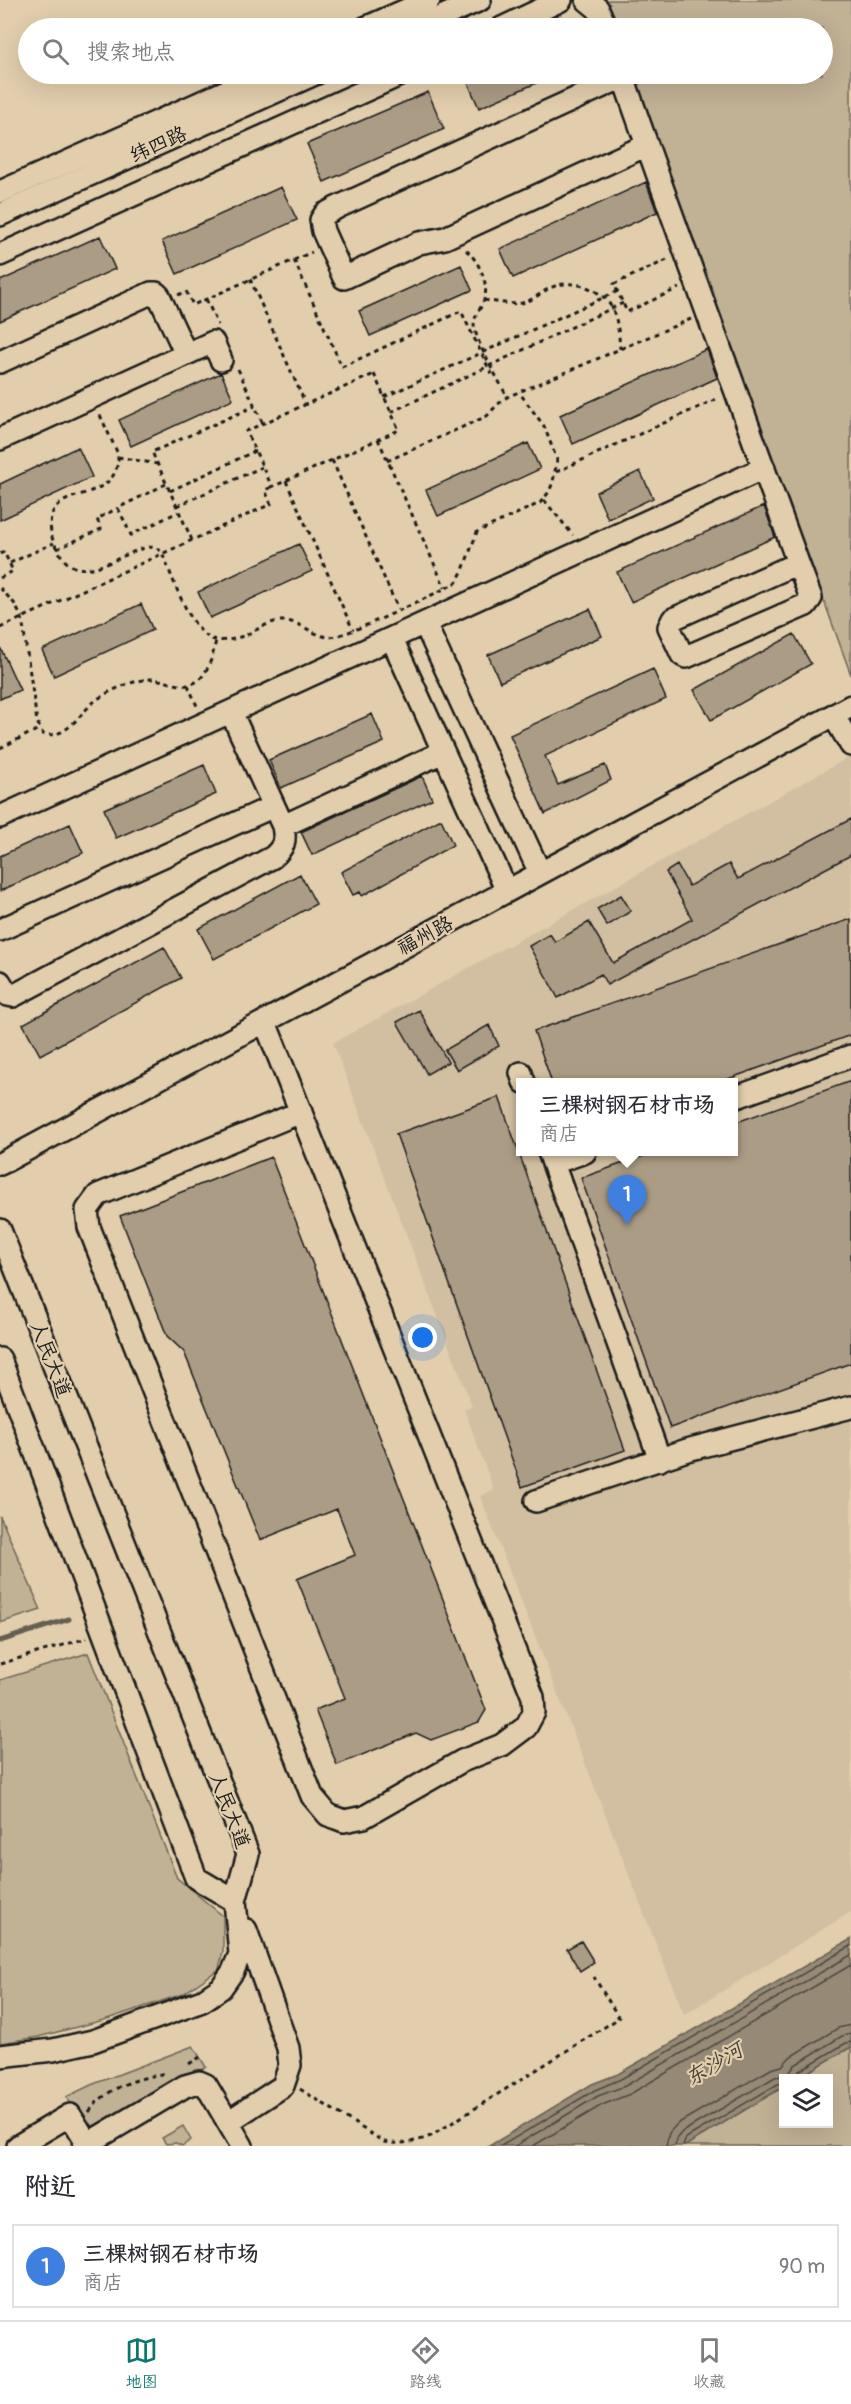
<!DOCTYPE html>
<html lang="zh">
<meta charset="utf-8">
<style>
body{margin:0;font-family:Pangolin,"LXGW WenKai TC",sans-serif;background:#f2f2f3;color:#2b2b33}
.controls{position:absolute;right:18px;bottom:18px;display:grid;overflow:hidden;border-radius:0px;box-shadow:0 6px 24px #0002}
.controls button{width:54px;height:54px;display:grid;place-items:center;padding:0;border:0;border-bottom:2px solid #e1e1e2;background:#fff;color:#2b2b33;font:30px sans-serif}
.you{position:absolute;left:423px;top:1338px;width:21px;height:21px;margin:-15px;border:4px solid #fff;border-radius:50%;background:#1a73e8;box-shadow:0 0 0 9px #1a73e833}
.badge{display:grid;place-items:center;width:39px;height:39px;border-radius:50%;background:#0f766e;color:#fff;font-size:20px;font-weight:700}
.pin{position:absolute;translate:-50% -50px;filter:drop-shadow(0 2px 3px #0008)}
.pin::after{content:'';position:absolute;top:32px;width:21px;height:18px;background:inherit;clip-path:polygon(0 0,100% 0,50% 100%)}
.popup{position:absolute;left:516px;top:1078px;width:222px;height:78px;box-sizing:border-box;display:grid;place-content:center;border-radius:0px;background:#fff;filter:drop-shadow(0 2px 4px #0005);font-size:20px;white-space:nowrap;color:#7c7c81}
.popup b{font-size:22px;color:#2b2b33}
.popup::after{content:'';position:absolute;left:50%;top:100%;margin-left:-12px;border:12px solid transparent;border-top-color:#fff}
.list{margin:0;padding:0;list-style:none}
h2{display:flex;justify-content:space-between;align-items:center;height:78px;margin:0;padding:0 24px;font-size:26px}
h2 small{font-size:20px;font-weight:400;color:#7c7c81}
.list li{display:grid;grid-template-columns:39px 1fr auto;gap:18px;align-items:center;box-sizing:border-box;height:84px;margin:0 12px 12px;padding:0 12px;border:2px solid #e1e1e2;border-radius:0px}
.list b{display:block;font-size:22px;white-space:nowrap}
.list p{margin:0;font-size:20px;white-space:nowrap;color:#7c7c81}
.list em{font-size:20px;font-style:normal;color:#7c7c81}
.icon{flex:none;width:33px;height:33px;fill:none;stroke:currentColor;stroke-width:2;stroke-linecap:round;stroke-linejoin:round}
.map{position:relative;flex:none;width:851px;height:2146px;overflow:hidden}
.search{position:absolute;background:#fff;box-shadow:0 6px 24px #0002;left:18px;right:18px;top:18px;height:66px;display:flex;align-items:center;gap:15px;box-sizing:border-box;padding:0 21px;border-radius:33px;color:#7c7c81;font-size:22px}
.sheet{height:174px;background:#fff}
nav{display:flex;justify-content:space-around;align-items:center;box-sizing:border-box;height:84px;border-top:2px solid #e1e1e2;background:#fff;font-size:16px;color:#7c7c81}
nav a{display:grid;justify-items:center;gap:3px}
nav .on{color:#0f766e}
.map>svg:first-child{display:block}
.built{fill:#d2bfa1;fill-rule:evenodd}
.green{fill:#c1b195;stroke:#6e6658;stroke-width:1.5}
.water{fill:#968a76;stroke:#655e52;stroke-width:1.5}
.lines{fill:none;stroke-linecap:round;stroke-linejoin:round}
.shore{stroke:#4d4840;stroke-width:1.5}
.stream{stroke:#655e52;stroke-width:5}
.building{fill:#ab9c85;stroke:#1c1c1c;stroke-width:1.5}
.minor-casing{stroke:#1c1c1c;stroke-width:26}
.path{stroke:#1c1c1c;stroke-width:3;stroke-dasharray:4.5 4.5;stroke-linecap:butt}
.minor{stroke:#e2cead;stroke-width:21}
.labels{text-anchor:middle;stroke-width:4.5;stroke-linejoin:round;paint-order:stroke}
.street-label{font-size:20px;fill:#1c1c1c;stroke:#e2cead}
.water-label{font-size:21px;font-style:italic;fill:#413d37;stroke:#e2cead}
</style>
<div class="map">
<svg width="851" height="2146" viewBox="0 0 851 2146">
<rect width="100%" height="100%" fill="#e2cead"/>
<filter id="ink" filterUnits="userSpaceOnUse"><feTurbulence type="fractalNoise" baseFrequency=".0167" numOctaves="2"/><feDisplacementMap in="SourceGraphic" scale="12" xChannelSelector="R" yChannelSelector="G"/><feConvolveMatrix kernelMatrix="1 2 1 2 8 2 1 2 1" color-interpolation-filters="sRGB"/></filter>
<g filter="url(#ink)">
<!-- built -->
<path class="built" d="M851,756v1156l-167,103 -204,-519 14,-6 -30,-81 8,-3 -139,-363zM520,1082h214v70h-214z"/>
<!-- green -->
<path class="green" d="M605,0h246v675l-219,-601h190v-46h-206z
M0,1516l41,94 -41,13z
M88,1653l89,225 46,38v35l-4,18 -36,25 -79,26 -66,17 -38,6v-363z
M193,2046l13,21 -116,70 -24,-40 25,-12z
M851,2047v99h-166l98,-59 1,37h44v-46h-30z
M183,2126l8,14 -9,6 -6,-3 -10,1 -4,-6z"/>
<!-- water -->
<path class="water" d="M851,1939v108l-53,31h-14l-1,9 -98,59h-196l103,-62 26,-10z"/>
<g class="lines">
<!-- shore -->
<path class="shore" d="M796,2078l3,-7 47,-28 5,-1
M501,2146l94,-56 26,-11 230,-133
M515,2146l83,-50 27,-10 226,-131
M533,2146l69,-41 28,-11 221,-129
M666,2146l3,-13 8,-9 94,-55 11,-3 8,-9 48,-29 13,-3
M675,2146l1,-7 6,-7 93,-55 13,-2 7,-10 47,-29 9,-2
M683,2146l3,-8 92,-54 6,-1"/>
<!-- stream -->
<path class="stream" d="M0,1641l69,-22"/>
</g>
<!-- building -->
<path class="building" d="M464,74h93l-78,34z
M428,92l16,37 -120,53 -17,-38z
M646,182l11,30 -144,66 -13,-29z
M281,187l16,33 -120,54 -15,-33z
M100,236l15,33 -115,52v-40z
M461,265l11,25 -102,46 -11,-25z
M707,349l10,29 -144,66 -13,-29z
M221,373l12,26 -102,47 -12,-26z
M528,443l12,26 -102,47 -12,-26z
M78,447l14,30 -92,43v-36z
M640,471l13,27 -45,21 -12,-27z
M764,506l11,31 -144,65 -14,-30z
M299,544l13,27 -102,47 -12,-26z
M141,604l12,26 -99,46 -12,-26z
M590,609l12,27 -102,46 -12,-27z
M794,634l17,30 -100,56 -17,-30z
M0,647l20,43 -20,9z
M653,669l13,30 -121,57 13,29 47,-20 6,15 -66,34 -35,-79z
M372,714l12,28 -103,46 -12,-28z
M204,765l12,29 -100,44 -12,-29z
M422,776l10,23 -120,56 -11,-23z
M441,819l12,26 -91,51 -2,-4 -7,3 -12,-23z
M851,819v36l-244,130 -6,-11 -43,24 -29,-52 21,-12 5,8 34,-20 24,41 79,-44 -26,-47 11,-7 12,21 40,-22 9,15z
M70,824l13,29 -83,38v-35z
M300,874l16,30 -102,55 -16,-30z
M621,895l10,16 -24,15 -10,-17z
M851,919v116l-134,48h-165l-18,-52z
M164,947l17,31 -141,77 -17,-31z
M419,1010l29,52 -21,12 -30,-52z
M489,1025l10,21 -42,24 -12,-20z
M851,1081v282l-181,65 -89,-250 74,-26h79v-29z
M499,1097l126,353 -103,37 -126,-353z
M271,1157l215,553 -7,12 -48,18 -15,-7 -79,32 -22,-55 30,-12 -48,-119 58,-24 -18,-46 -77,31 -76,-188 -17,-16 -47,-120z
M581,1941l13,21 -14,9 -13,-22z"/>
<g class="lines">
<defs>
<path id="minor" d="M587,0l11,9 8,19
M365,28l64,-28
M416,28l64,-28
M502,28l59,-28
M622,74c57,163 117,326 176,489l13,35 -5,7 -120,52 -4,-2 -13,-28 4,-8 125,-56
M623,77l-285,130 -13,7 -4,6 2,11 21,47 75,-35 26,-5 202,-93
M0,192l264,-118
M0,215l315,-141
M0,255l402,-181
M0,362l151,-69h5l3,3 27,58
M0,439l213,-97 8,18
M425,624l115,249
M392,639l115,252
M833,715l18,30
M0,817l764,-349
M283,826l160,-74
M0,930l274,-124
M0,982l8,13 5,1 260,-139c11,-10 13,-16 10,-31l-52,-114
M265,1022l268,675 1,15 -8,15 -24,18 -40,16 -98,56 -20,4 -16,-6 -16,-19 -223,-569 -2,-17 11,-15 203,-83
M521,1073l3,9
M734,1098l117,-42
M549,1152l111,308
M553,1163l32,-11
M0,1164l851,-458
M0,1230l248,624 -13,47 -39,-23 -196,-519
M536,1501l151,-51 164,-43
M0,2056l53,-6 40,-9 109,-40 19,-13 12,-17 7,-17 -5,-53
M228,2122l55,-36 7,-21 -2,-17 -42,-118
M18,2146l52,-31 18,29
M84,2146l101,-60 14,-4 7,3 36,61"/>
</defs>
<!-- minor casing -->
<use href="#minor" class="minor-casing"/>
<!-- path -->
<path class="path" d="M466,250c12,10 24,33 18,50 -3,10 -13,18 -9,30 5,20 23,48 32,67
M294,260l48,107 119,-56 30,62 4,-2
M667,260l-53,24 13,28 52,-24
M250,279l56,126
M178,295l8,-4 7,14 119,-53
M206,299l12,26
M484,300c13,2 25,5 38,3 13,-3 21,-13 33,-17 19,-7 47,3 57,22 6,13 7,27 8,41
M238,369l25,55
M374,374l25,56 -127,57 -26,-56z
M384,397l234,-106
M391,412l232,-109
M100,415l18,39c2,56 -76,25 -67,78 1,9 6,17 11,25 27,37 84,-29 100,-4 10,22 27,77 50,86 8,3 20,1 28,-2 14,-4 27,-16 42,-16 18,-1 30,15 47,16 19,0 105,-43 127,-54l7,-13 14,-38 63,-29 9,-11 4,-10 4,-22 -13,-34 -25,-34
M378,439l67,149
M118,457l39,7
M332,460l66,149
M387,461l100,-45 10,-11 10,-8 184,-78
M556,472l163,-74
M286,481l67,149
M166,484l-48,24 13,27 47,-23
M170,491l85,-40
M544,500l29,35
M177,506l85,-39
M192,540l-40,-88 103,-46
M57,549l44,-20 -4,-10 21,-11
M0,554l4,-2 9,19 -13,7
M10,563l44,-20
M0,588l14,15 8,15 15,104 6,12c23,6 37,-21 52,-33 14,-11 39,-21 56,-22 12,0 26,8 37,6 19,-3 25,-30 28,-45
M0,628l271,-124 -6,-14 7,-3
M188,685l9,21
M0,748l39,-19
M0,1664l87,-26
M189,2064l11,-7
M300,2089l84,53c17,3 31,0 47,-6l188,-118 -25,-41
M89,2112c19,-26 47,-33 77,-39"/>
<!-- minor -->
<use href="#minor" class="minor"/>
</g>
</g>
<g class="labels">
<!-- street labels -->
<g class="street-label">
<text transform="translate(158 144) rotate(-24)" y="7">纬四路</text>
<text transform="translate(425 935) rotate(-28)" y="7">福州路</text>
<text transform="translate(51 1359) rotate(69)" y="7">人民大道</text>
<text transform="translate(230 1810) rotate(69)" y="7">人民大道</text>
</g>
<!-- water labels -->
<g class="water-label">
<text transform="translate(714 2064) rotate(-31)" y="7">东沙河</text>
</g>
</g>
</svg>
<div class="controls">
<button><svg class="icon" aria-label="layers" viewBox="0 0 24 24"><path d="M12 4l9 5-9 5-9-5zM3 14l9 5 9-5"/></svg></button>
</div>
<div class="you"></div>
<div class="pin badge" style="left:627px;top:1225px;background:#3f7fe0">1</div>
<div class="popup"><b>三棵树钢石材市场</b>商店</div>
<div class="search"><svg class="icon" aria-label="search" viewBox="0 0 24 24"><circle cx="10" cy="10" r="6"/><path d="M15 15l6 6"/></svg>搜索地点</div>
</div>
<section class="sheet">
<h2>附近<small></small></h2>
<ul class="list">
<li><span class="badge" style="background:#3f7fe0">1</span><div><b>三棵树钢石材市场</b><p>商店</p></div><em>90 m</em></li>
</ul>
</section>
<nav>
<a class="on"><svg class="icon" aria-label="map" viewBox="0 0 24 24"><path d="M3 6l6-2 6 2 6-2v14l-6 2-6-2-6 2zM9 4v14M15 6v14"/></svg>地图</a>
<a><svg class="icon" aria-label="directions" viewBox="0 0 24 24"><path d="M12 3l9 9-9 9-9-9zM9 14v-3h6M13 9l2 2-2 2"/></svg>路线</a>
<a><svg class="icon" aria-label="saved" viewBox="0 0 24 24"><path d="M7 4h10v16l-5-4-5 4z"/></svg>收藏</a>
</nav>
